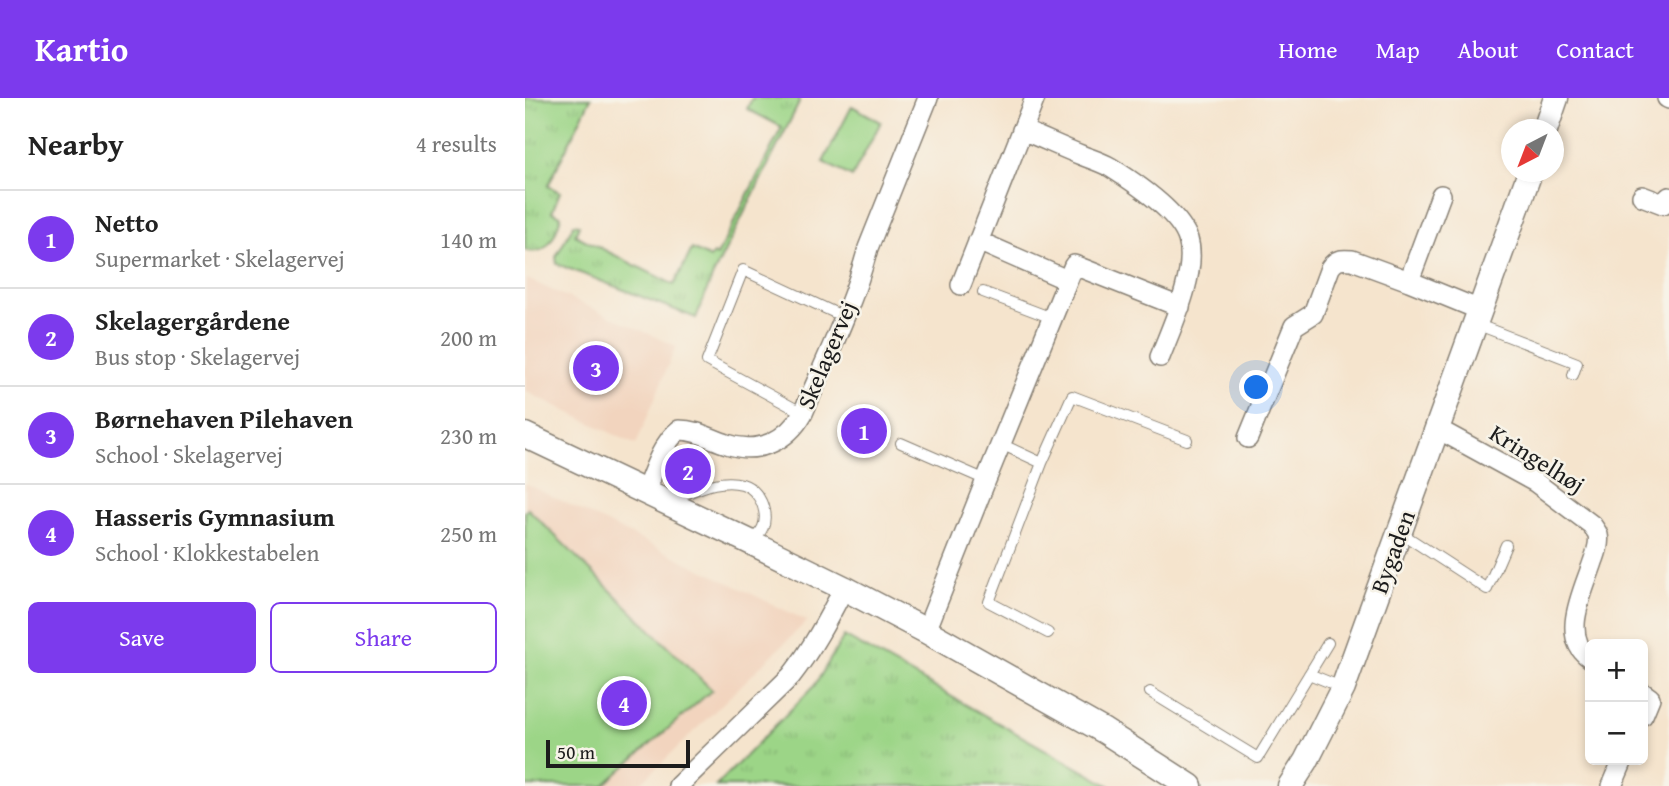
<!DOCTYPE html>
<meta charset="utf-8">
<style>
body{margin:0;font-family:"Gentium Book Plus",serif;background:#f2f2f2;color:#222}
.controls{position:absolute;right:21px;bottom:21px;display:grid;overflow:hidden;border-radius:10px;box-shadow:0 4px 10px #0003}
.controls button{width:63px;height:63px;display:grid;place-items:center;padding:0;border:0;border-bottom:2px solid #e0e0e0;background:#fff;color:#222;font:35px sans-serif}
.compass{position:absolute;left:976px;top:21px;width:63px;height:63px;border-radius:50%;background:#fff;box-shadow:0 4px 10px #0003;rotate:222deg}
.scale{position:absolute;left:21px;bottom:18px;width:144px;box-sizing:border-box;padding-left:7px;border:4px solid #1c1c1c;border-top:0;font-size:19px;line-height:24px;white-space:nowrap;color:#1c1c1c;-webkit-text-stroke:5px #f7f3e8;paint-order:stroke}
.you{position:absolute;left:732px;top:290px;width:24px;height:24px;margin:-18px;border:5px solid #fff;border-radius:50%;background:#1a73e8;box-shadow:0 0 0 10px #1a73e833}
.badge{display:grid;place-items:center;width:46px;height:46px;border-radius:50%;background:#7c3aed;color:#fff;font-size:23px;font-weight:700}
.pin{position:absolute;translate:-50% -50%;border:4px solid #fff;box-shadow:0 2px 7px #0006}
.list{margin:0;padding:0;list-style:none}
h2{display:flex;justify-content:space-between;align-items:center;height:91px;margin:0;padding:0 28px;font-size:30px}
h2 small{font-size:23px;font-weight:400;color:#767676}
.list li{display:grid;grid-template-columns:46px 1fr auto;gap:21px;align-items:center;box-sizing:border-box;height:98px;padding:0 28px;border-top:2px solid #e0e0e0}
.list b{display:block;font-size:26px;white-space:nowrap}
.list p{margin:0;font-size:23px;white-space:nowrap;color:#767676}
.list em{font-size:23px;font-style:normal;color:#767676}
.actions{display:flex;gap:14px;padding:21px 28px}
.actions a{flex:1;padding:16px 0;border:2px solid #7c3aed;border-radius:10px;text-align:center;font-size:24px;color:#7c3aed}
.actions .main{background:#7c3aed;color:#fff}
.map{position:relative;flex:none;width:1144px;height:688px;overflow:hidden}
header{display:flex;align-items:center;gap:42px;box-sizing:border-box;height:98px;padding:0 35px;background:#7c3aed;color:#fff}
header strong{font-size:33px}
nav{display:flex;gap:38px;margin-inline-start:auto;font-size:24px}
main{display:flex}
aside{flex:1;background:#fff}
.map>svg:first-child{display:block}
.built{fill:#f2d4be}
.grass{fill:url(#grass-tufts);stroke:#5c7852;stroke-width:2}
.pitch{fill:#9cd587;stroke:#5c7852;stroke-width:2}
.lines{fill:none;stroke-linecap:round;stroke-linejoin:round}
.service-casing{stroke:#888074;stroke-width:12}
.minor-casing{stroke:#888074;stroke-width:22}
.tertiary-casing{stroke:#888074;stroke-width:27}
.service{stroke:#fff;stroke-width:10}
.minor{stroke:#fff;stroke-width:19}
.tertiary{stroke:#fff;stroke-width:24}
.labels{text-anchor:middle;stroke-width:5;stroke-linejoin:round;paint-order:stroke}
.street-label{font-size:24px;fill:#1c1c1c;stroke:#f7f3e8}
</style>
<header>
<strong>Kartio</strong>
<nav><a>Home</a><a>Map</a><a>About</a><a>Contact</a></nav>
</header>
<main>
<aside>
<h2>Nearby<small>4 results</small></h2>
<ul class="list">
<li><span class="badge">1</span><div><b>Netto</b><p>Supermarket · Skelagervej</p></div><em>140 m</em></li>
<li><span class="badge">2</span><div><b>Skelagergårdene</b><p>Bus stop · Skelagervej</p></div><em>200 m</em></li>
<li><span class="badge">3</span><div><b>Børnehaven Pilehaven</b><p>School · Skelagervej</p></div><em>230 m</em></li>
<li><span class="badge">4</span><div><b>Hasseris Gymnasium</b><p>School · Klokkestabelen</p></div><em>250 m</em></li>
</ul>
<div class="actions"><a class="main">Save</a><a>Share</a></div>
</aside>
<div class="map">
<svg width="1144" height="688" viewBox="0 0 1144 688">
<defs>
<pattern id="grass-tufts" width="24" height="20" patternUnits="userSpaceOnUse" patternTransform="scale(1.75)"><rect width="24" height="20" fill="#9cd587"/><path d="M3 7l-1-3M5 7V3M7 7l1-3M15 17l-1-3M17 17v-4M19 17l1-3" fill="none" stroke="#86b674"/></pattern>
</defs>
<rect width="100%" height="100%" fill="#f7f3e8"/>
<filter id="ink" filterUnits="userSpaceOnUse"><feTurbulence type="fractalNoise" baseFrequency=".0143" numOctaves="2"/><feDisplacementMap in="SourceGraphic" scale="14" xChannelSelector="R" yChannelSelector="G"/><feConvolveMatrix kernelMatrix="1 2 1 2 8 2 1 2 1" color-interpolation-filters="sRGB"/></filter>
<filter id="wash" filterUnits="userSpaceOnUse"><feTurbulence type="fractalNoise" baseFrequency=".00686" numOctaves="4" result="noise"/><feDisplacementMap in="SourceGraphic" scale="28" xChannelSelector="R" yChannelSelector="G"/><feGaussianBlur stdDeviation="1.57" result="paint"/><feColorMatrix in="noise" values="0 0 0 0 0 0 0 0 0 0 0 0 0 0 0 0 0 1.4 0 .05"/><feComposite in="paint" operator="in"/></filter>
<g filter="url(#wash)">
<rect width="100%" height="100%" fill="#f5e4cd"/>
<!-- built -->
<path class="built" d="M0,180l151,68 -40,99 -111,-54z
M0,385l282,138 -169,165h-113z"/>
<!-- grass -->
<path class="grass" d="M0,0h66l-43,88 12,6 -8,20 9,4c-5,18 -13,42 -36,34z
M227,0h47v5l-86,172 -17,43 -139,-54 -1,-7 18,-33 5,1 -4,10 99,50 18,-36 18,9 3,-4 4,2 65,-129 -35,-18z
M319,538l266,150h-394l99,-101z"/>
<!-- pitch -->
<path class="pitch" d="M327,8l29,16 -29,55 -29,-15z
M3,411l184,181 -109,96h-78v-274z"/>
</g>
<g filter="url(#ink)">
<g class="lines">
<defs>
<path id="service" d="M458,194l69,26
M951,226l101,39 -4,12
M278,315l-96,-52 36,-91 101,47
M376,345l85,37
M476,346l41,19 30,-67 115,44
M517,365l-53,139 59,31
M147,401c21,-7 46,-22 70,-15 22,6 34,46 8,55
M876,435l86,56 19,-44
M784,576l32,13
M625,594l108,66 70,-115"/>
<path id="minor" d="M1142,0l2,1
M497,32c20,8 39,17 59,25 10,4 20,7 29,12 24,15 69,45 78,72 10,33 -16,87 -28,118
M1117,98l21,8 6,-7
M453,143l89,39
M884,183l32,-86
M436,187l74,-187
M913,331l97,53 57,43c2,4 5,6 6,10 2,8 -2,19 -5,27 -9,28 -34,75 -3,96
M723,340l46,-112 19,-12 17,-46c6,-9 11,-9 22,-8l57,21 71,29
M120,395c8,-20 17,-50 34,-63 18,0 32,9 48,14 31,11 60,-3 76,-31 23,-54 50,-108 65,-165l60,-150
M401,533l60,-151 88,-215 106,42
M1118,595l7,5 -7,17
M153,688l113,-110c21,-27 37,-57 53,-88
M1087,688l11,-26"/>
<path id="tertiary" d="M1020,32l11,-32
M0,337l221,105 98,48 82,43 178,100 86,55
M765,688l16,-25 37,-73 187,-516"/>
</defs>
<!-- service casing -->
<use href="#service" class="service-casing"/>
<!-- minor casing -->
<use href="#minor" class="minor-casing"/>
<!-- tertiary casing -->
<use href="#tertiary" class="tertiary-casing"/>
<!-- service -->
<use href="#service" class="service"/>
<!-- minor -->
<use href="#minor" class="minor"/>
<!-- tertiary -->
<use href="#tertiary" class="tertiary"/>
</g>
</g>
<g class="labels">
<!-- street labels -->
<g class="street-label">
<text transform="translate(302 257) rotate(-67)" y="8">Skelagervej</text>
<text transform="translate(1012 361) rotate(32)" y="8">Kringelhøj</text>
<text transform="translate(868 454) rotate(-70)" y="8">Bygaden</text>
</g>
</g>
</svg>
<div class="controls">
<button>+</button>
<button>−</button>
</div>
<svg class="compass" viewBox="-18 -18 36 36"><path d="M0-13l5 13h-10z" fill="#e53935"/><path d="M0 13l5-13h-10z" fill="#767676"/></svg>
<div class="scale">50 m</div>
<div class="you"></div>
<div class="pin badge" style="left:339px;top:333px">1</div>
<div class="pin badge" style="left:163px;top:373px">2</div>
<div class="pin badge" style="left:71px;top:270px">3</div>
<div class="pin badge" style="left:99px;top:605px">4</div>
</div>
</main>
